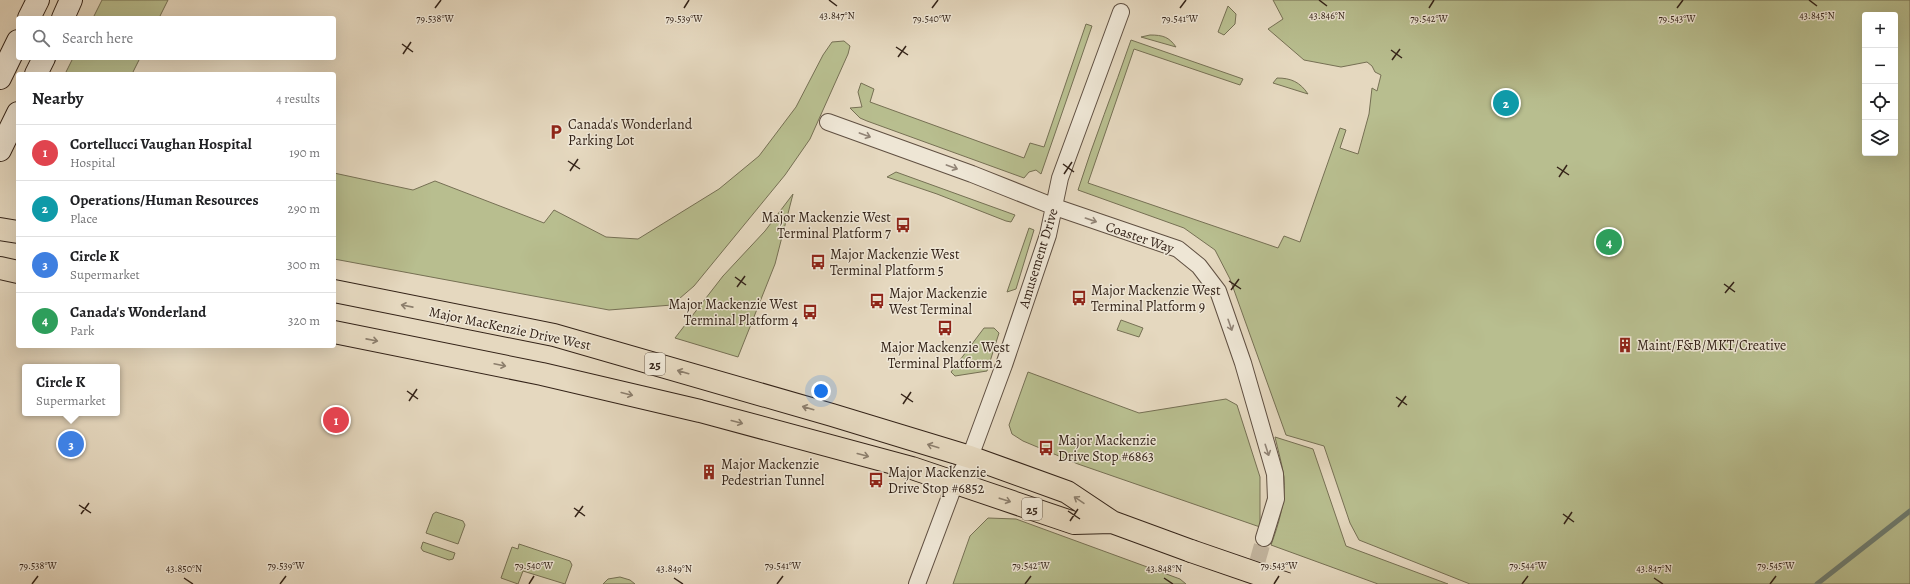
<!DOCTYPE html>
<meta charset="utf-8">
<style>
body{margin:0;font-family:Alegreya,serif;background:#f2f2f2;color:#202124}
.controls{position:absolute;right:12px;top:12px;display:grid;overflow:hidden;border-radius:4px;box-shadow:0 4px 16px #0002}
.controls button{width:36px;height:36px;display:grid;place-items:center;padding:0;border:0;border-bottom:1px solid #e0e0e0;background:#fff;color:#202124;font:20px sans-serif}
.you{position:absolute;left:821px;top:391px;width:14px;height:14px;margin:-10px;border:3px solid #fff;border-radius:50%;background:#1a73e8;box-shadow:0 0 0 6px #1a73e833}
.badge{display:grid;place-items:center;width:26px;height:26px;border-radius:50%;background:#8f2418;color:#fff;font-size:13px;font-weight:700}
.pin{position:absolute;translate:-50% -50%;border:2px solid #fff;box-shadow:0 1px 4px #0006}
.popup{position:absolute;left:22px;top:364px;width:98px;height:52px;box-sizing:border-box;display:grid;place-content:center;border-radius:4px;background:#fff;filter:drop-shadow(0 1px 3px #0005);font-size:13px;white-space:nowrap;color:#757577}
.popup b{font-size:15px;color:#202124}
.popup::after{content:'';position:absolute;left:50%;top:100%;margin-left:-8px;border:8px solid transparent;border-top-color:#fff}
.list{margin:0;padding:0;list-style:none}
h2{display:flex;justify-content:space-between;align-items:center;height:52px;margin:0;padding:0 16px;font-size:17px}
h2 small{font-size:13px;font-weight:400;color:#757577}
.list li{display:grid;grid-template-columns:26px 1fr auto;gap:12px;align-items:center;box-sizing:border-box;height:56px;padding:0 16px;border-top:1px solid #e0e0e0}
.list b{display:block;font-size:15px;white-space:nowrap}
.list p{margin:0;font-size:13px;white-space:nowrap;color:#757577}
.list em{font-size:13px;font-style:normal;color:#757577}
.icon{flex:none;width:22px;height:22px;fill:none;stroke:currentColor;stroke-width:2;stroke-linecap:round;stroke-linejoin:round}
.map{position:relative;flex:none;width:1910px;height:584px;overflow:hidden}
.search{position:absolute;background:#fff;box-shadow:0 4px 16px #0002;left:16px;top:16px;width:320px;height:44px;display:flex;align-items:center;gap:10px;box-sizing:border-box;padding:0 14px;border-radius:4px;color:#757577;font-size:15px}
.panel{position:absolute;background:#fff;box-shadow:0 4px 16px #0002;left:16px;top:72px;width:320px;height:276px;border-radius:4px}
.map>svg:first-child{display:block}
.green{fill:#b8be8f;stroke:#767054;fill-rule:evenodd}
.lines{fill:none;stroke-linecap:round;stroke-linejoin:round}
.stream{stroke:#6f7e72;stroke-width:5}
.minor-tunnel{stroke:#c2b49e;stroke-width:16;stroke-dasharray:16 8;stroke-linecap:butt}
.minor-casing{stroke:#605042;stroke-width:18}
.secondary-casing{stroke:#342318;stroke-width:24}
.primary-casing{stroke:#342318;stroke-width:24}
.minor{stroke:#eee6d5;stroke-width:16}
.secondary{stroke:#eee6d5;stroke-width:22}
.primary{stroke:#e5d8bf;stroke-width:22}
.primary-bridge-casing{stroke:#342318;stroke-width:24;stroke-linecap:butt}
.primary-bridge{stroke:#e5d8bf;stroke-width:22}
.oneway{stroke:#918476}
.oneway2{stroke:#8c7e6c}
.ticks{fill:none;stroke:#342318;stroke-width:1.5}
.labels{text-anchor:middle;stroke-width:3;stroke-linejoin:round;paint-order:stroke}
.shield{fill:#eee6d5;stroke:#6c5e51;stroke-width:1}
.shield-label{font-size:13px;font-weight:bold;fill:#342318}
.poi-label{font-size:14px;fill:#342318;stroke:#eee6d5;text-anchor:start}
.street-label{font-size:14px;fill:#342318;stroke:#eee6d5}
.ticks-label{font-size:10px;text-anchor:middle;fill:#342318;stroke:#eee6d5;stroke-width:3;stroke-linejoin:round;paint-order:stroke}
</style>
<div class="map">
<svg width="1910" height="584" viewBox="0 0 1910 584">
<rect width="100%" height="100%" fill="#e5d8bf"/>
<filter id="stains"><feTurbulence type="fractalNoise" baseFrequency=".005" numOctaves="4"/><feColorMatrix values="0 0 0 0 .2 0 0 0 0 .09 0 0 0 0 .02 0 0 0 .5 -.17"/></filter>
<radialGradient id="worn" r=".72"><stop offset=".6" stop-color="#630" stop-opacity="0"/><stop offset="1" stop-color="#630" stop-opacity=".3"/></radialGradient>
<!-- green -->
<path class="green" d="M102,0h66l-9,18h-66z
M1273,0h637v584h-440l-111,-44 -9,-17 -26,-77 -38,-11 -56,-156 -15,-29 -31,-22 -106,-38c16,-51 36,-100 53,-150l112,39 -3,6 -106,-36 -46,134 190,65 6,-12 16,6 40,-114 6,2 -6,18 18,6 11,-40 3,-26 5,3 4,-16 -6,-3 -3,-6 -5,-4 -26,5 -37,-7 -36,-31 15,-10zM1865,15h30v138h-30z
M1228,6l8,8 -1,10 -11,11 -6,-3z
M1086,24l6,2 -51,148 -5,-4 -7,2 -5,6 -157,-57 -7,-3 -10,-10 12,-1 -4,-15 3,-9 13,6 -4,13 154,56 6,-15 14,4z
M1150,35c13,0 19,2 26,12l-35,-10z
M844,41l6,5 -2,8 -38,85 -25,36 -91,111 -22,19 -63,5 -275,-51v-86l79,17 22,-9 109,42 10,-13 52,27 32,2 81,-50 40,-33 37,-49 27,-52 9,-13z
M73,58h67l-8,16h-67z
M1277,78c14,0 23,4 31,16l-35,-11z
M896,172l119,43 -4,7 -5,-1 -69,-27 -50,-17z
M793,194l-18,70 -37,93 -63,-19 48,-62 42,-45z
M1029,228l5,2 -18,59 -9,3z
M1121,320l22,8 -4,9 -22,-7z
M984,328h10l5,5 -12,38 -32,5 -4,-4z
M1028,372l111,41 87,-14 11,6 23,72v50l-182,-63 -55,-23 -11,-7 -3,-9z
M1275,437l38,12 33,97 102,38h-70l-107,-39c8,-22 15,-45 13,-68 -2,-13 -6,-27 -9,-40z
M436,512l27,9 2,4 -7,19 -32,-11 7,-19z
M988,518l28,1 164,60 6,5h-233l17,-48z
M423,542l32,11 -2,6 -4,1 -26,-9 -2,-3z
M519,544l51,17 2,4 -7,19 -42,-13 -5,13 -17,-6 11,-31 6,2z
M620,577l10,3 5,4h-32l5,-5z"/>
<g class="lines">
<!-- stream -->
<path class="stream" d="M1817,584l93,-73"/>
<!-- minor-tunnel -->
<path class="minor-tunnel" d="M1251,584l13,-46"/>
<defs>
<path id="minor" d="M828,122l144,52 83,33 123,42 21,17 19,25 25,72 32,111 1,25 -12,39
M917,584l38,-101 15,-26 34,-92 44,-130 12,-57 61,-166"/>
<path id="secondary" d="M29,18l9,-18
M63,18l8,-18
M36,74l8,-16
M0,78l18,-37
M0,150l18,-37"/>
<path id="primary" d="M0,229l18,3
M0,268l18,4
M334,291l220,44 278,80 138,42 97,35 45,30 79,29
M334,332l208,42 158,37 212,57 162,55 38,-1"/>
</defs>
<!-- minor casing -->
<use href="#minor" class="minor-casing"/>
<!-- secondary casing -->
<use href="#secondary" class="secondary-casing"/>
<!-- primary casing -->
<use href="#primary" class="primary-casing"/>
<!-- minor -->
<use href="#minor" class="minor"/>
<!-- secondary -->
<use href="#secondary" class="secondary"/>
<!-- primary -->
<use href="#primary" class="primary"/>
<defs>
<path id="primary-bridge" d="M1191,551l96,33"/>
</defs>
<!-- primary-bridge casing -->
<use href="#primary-bridge" class="primary-bridge-casing"/>
<!-- primary-bridge -->
<use href="#primary-bridge" class="primary-bridge"/>
</g>
<!-- one-way arrows -->
<defs><path id="oneway-shaft" d="M-6 0H5M1.5-3L5.5 0L1.5 3" fill="none" stroke-width="1.6" stroke-linecap="round" stroke-linejoin="round"/></defs>
<g class="oneway">
<use href="#oneway-shaft" transform="translate(865 135) rotate(20)"/>
<use href="#oneway-shaft" transform="translate(952 167) rotate(20)"/>
<use href="#oneway-shaft" transform="translate(1091 220) rotate(19)"/>
<use href="#oneway-shaft" transform="translate(1230 325) rotate(71)"/>
<use href="#oneway-shaft" transform="translate(1267 450) rotate(72)"/>
</g>
<g class="oneway2">
<use href="#oneway-shaft" transform="translate(407 306) rotate(-169)"/>
<use href="#oneway-shaft" transform="translate(372 340) rotate(11)"/>
<use href="#oneway-shaft" transform="translate(500 365) rotate(12)"/>
<use href="#oneway-shaft" transform="translate(683 372) rotate(-164)"/>
<use href="#oneway-shaft" transform="translate(627 394) rotate(14)"/>
<use href="#oneway-shaft" transform="translate(808 408) rotate(-164)"/>
<use href="#oneway-shaft" transform="translate(737 422) rotate(15)"/>
<use href="#oneway-shaft" transform="translate(933 446) rotate(-163)"/>
<use href="#oneway-shaft" transform="translate(863 455) rotate(15)"/>
<use href="#oneway-shaft" transform="translate(1005 500) rotate(18)"/>
<use href="#oneway-shaft" transform="translate(1079 500) rotate(-146)"/>
</g>
<!-- ticks -->
<path class="ticks" d="M829,0l8,6M1319,0l8,6M1809,0l8,6M435,8l6,-8M684,8l5,-8M932,8l6,-8M1180,8l6,-8M1429,8l5,-8M1677,8l6,-8M402,44l11,8M896,47l12,8M1391,50l11,8M403,54l8,-12M898,57l8,-11M1392,60l8,-11M568,161l12,8M1063,164l11,8M1557,167l12,8M570,171l8,-12M1064,174l8,-12M1559,177l8,-12M735,277l11,8M1229,281l12,8M1724,284l11,8M737,287l8,-11M1231,290l8,-11M1725,293l9,-11M407,391l11,8M901,394l12,8M1396,397l11,8M409,401l8,-12M903,404l8,-12M1398,407l8,-11M79,505l12,8M574,508l11,8M1068,511l12,8M81,514l8,-11M1563,514l11,8M575,517l8,-11M1070,521l8,-12M1564,524l8,-12M184,578l9,6M674,578l9,6M1164,578l9,6M1654,578l9,6M32,584l6,-8M280,584l6,-8M529,584l5,-8M777,584l6,-8M1025,584l6,-8M1274,584l5,-8M1522,584l6,-8M1770,584l6,-8"/>
<!-- icons -->
<defs>
<symbol id="parking-bare" viewBox="-9 -9 18 18"><path d="M-3.5-5.5H1a3.5 3.5 0 0 1 0 7H-1V5.5H-3.5ZM-1-3.4V-.6H.8a1.4 1.4 0 0 0 0-2.8Z" fill="#8f2418" stroke="#eee6d5" stroke-width="2.5" paint-order="stroke"/></symbol>
<symbol id="bus-bare" viewBox="-9 -9 18 18"><path d="M-5-6H5V4H4V6H2V4H-2V6H-4V4H-5ZM-3.5-4V0h7V-4ZM-3.5 1.2v1.5H-2V1.2ZM2 1.2v1.5H3.5V1.2Z" fill="#8f2418" stroke="#eee6d5" stroke-width="2.5" paint-order="stroke"/></symbol>
<symbol id="building-bare" viewBox="-9 -9 18 18"><path d="M-4-6H4V6H1V3H-1V6H-4ZM-2.5-4.3h1.7v1.8h-1.7ZM.8-4.3h1.7v1.8H.8ZM-2.5-1h1.7V.8h-1.7ZM.8-1h1.7V.8H.8Z" fill="#8f2418" stroke="#eee6d5" stroke-width="2.5" paint-order="stroke"/></symbol>
</defs>
<g fill-rule="evenodd">
<use href="#parking-bare" x="545" y="121" width="22" height="22"/>
<use href="#bus-bare" x="892" y="214" width="22" height="22"/>
<use href="#bus-bare" x="807" y="251" width="22" height="22"/>
<use href="#bus-bare" x="1068" y="287" width="22" height="22"/>
<use href="#bus-bare" x="866" y="290" width="22" height="22"/>
<use href="#bus-bare" x="799" y="301" width="22" height="22"/>
<use href="#bus-bare" x="934" y="317" width="22" height="22"/>
<use href="#building-bare" x="1614" y="334" width="22" height="22"/>
<use href="#bus-bare" x="1035" y="437" width="22" height="22"/>
<use href="#building-bare" x="698" y="461" width="22" height="22"/>
<use href="#bus-bare" x="865" y="469" width="22" height="22"/>
</g>
<g class="labels">
<!-- shield labels -->
<g class="shield">
<rect x="645" y="353" width="20" height="22" rx="3"/>
<rect x="1022" y="498" width="20" height="22" rx="3"/>
</g>
<g class="shield-label">
<text x="655" y="369">25</text>
<text x="1032" y="514">25</text>
</g>
<!-- poi labels -->
<g class="poi-label">
<text x="568" y="129">Canada's Wonderland<tspan x="568" dy="16">Parking Lot</tspan></text>
<text x="891" y="222" text-anchor="end">Major Mackenzie West<tspan x="891" dy="16">Terminal Platform 7</tspan></text>
<text x="830" y="259">Major Mackenzie West<tspan x="830" dy="16">Terminal Platform 5</tspan></text>
<text x="1091" y="295">Major Mackenzie West<tspan x="1091" dy="16">Terminal Platform 9</tspan></text>
<text x="889" y="298">Major Mackenzie<tspan x="889" dy="16">West Terminal</tspan></text>
<text x="798" y="309" text-anchor="end">Major Mackenzie West<tspan x="798" dy="16">Terminal Platform 4</tspan></text>
<text x="1637" y="350">Maint/F&amp;B/MKT/Creative</text>
<text x="945" y="352" text-anchor="middle">Major Mackenzie West<tspan x="945" dy="16">Terminal Platform 2</tspan></text>
<text x="1058" y="445">Major Mackenzie<tspan x="1058" dy="16">Drive Stop #6863</tspan></text>
<text x="721" y="469">Major Mackenzie<tspan x="721" dy="16">Pedestrian Tunnel</tspan></text>
<text x="888" y="477">Major Mackenzie<tspan x="888" dy="16">Drive Stop #6852</tspan></text>
</g>
<!-- street labels -->
<g class="street-label">
<text transform="translate(1140 237) rotate(19)" y="5">Coaster Way</text>
<text transform="translate(1038 258) rotate(-73)" y="5">Amusement Drive</text>
<text transform="translate(510 328) rotate(12)" y="5">Major MacKenzie Drive West</text>
</g>
</g>
<g class="ticks-label">
<text x="1817" y="19">43.845°N</text>
<text x="837" y="19">43.847°N</text>
<text x="1327" y="19">43.846°N</text>
<text x="435" y="22">79.538°W</text>
<text x="684" y="22">79.539°W</text>
<text x="932" y="22">79.540°W</text>
<text x="1180" y="22">79.541°W</text>
<text x="1429" y="22">79.542°W</text>
<text x="1677" y="22">79.543°W</text>
<text x="38" y="569">79.538°W</text>
<text x="286" y="569">79.539°W</text>
<text x="534" y="569">79.540°W</text>
<text x="783" y="569">79.541°W</text>
<text x="1031" y="569">79.542°W</text>
<text x="1279" y="569">79.543°W</text>
<text x="1528" y="569">79.544°W</text>
<text x="1776" y="569">79.545°W</text>
<text x="184" y="572">43.850°N</text>
<text x="674" y="572">43.849°N</text>
<text x="1164" y="572">43.848°N</text>
<text x="1654" y="572">43.847°N</text>
</g>
<rect width="100%" height="100%" filter="url(#stains)"/>
<rect width="100%" height="100%" fill="url(#worn)"/>
</svg>
<div class="controls">
<button>+</button>
<button>−</button>
<button><svg class="icon" aria-label="locate" viewBox="0 0 24 24"><circle cx="12" cy="12" r="6"/><path d="M12 2v4M12 18v4M2 12h4M18 12h4"/></svg></button>
<button><svg class="icon" aria-label="layers" viewBox="0 0 24 24"><path d="M12 4l9 5-9 5-9-5zM3 14l9 5 9-5"/></svg></button>
</div>
<div class="you"></div>
<div class="pin badge" style="left:336px;top:420px;background:#e0444e">1</div>
<div class="pin badge" style="left:1506px;top:103px;background:#0f9aa8">2</div>
<div class="pin badge" style="left:71px;top:444px;background:#3f7fe0">3</div>
<div class="popup"><b>Circle K</b>Supermarket</div>
<div class="pin badge" style="left:1609px;top:242px;background:#2e9e5b">4</div>
<div class="search"><svg class="icon" aria-label="search" viewBox="0 0 24 24"><circle cx="10" cy="10" r="6"/><path d="M15 15l6 6"/></svg>Search here</div>
<section class="panel">
<h2>Nearby<small>4 results</small></h2>
<ul class="list">
<li><span class="badge" style="background:#e0444e">1</span><div><b>Cortellucci Vaughan Hospital</b><p>Hospital</p></div><em>190 m</em></li>
<li><span class="badge" style="background:#0f9aa8">2</span><div><b>Operations/Human Resources</b><p>Place</p></div><em>290 m</em></li>
<li><span class="badge" style="background:#3f7fe0">3</span><div><b>Circle K</b><p>Supermarket</p></div><em>300 m</em></li>
<li><span class="badge" style="background:#2e9e5b">4</span><div><b>Canada's Wonderland</b><p>Park</p></div><em>320 m</em></li>
</ul>
</section>
</div>
